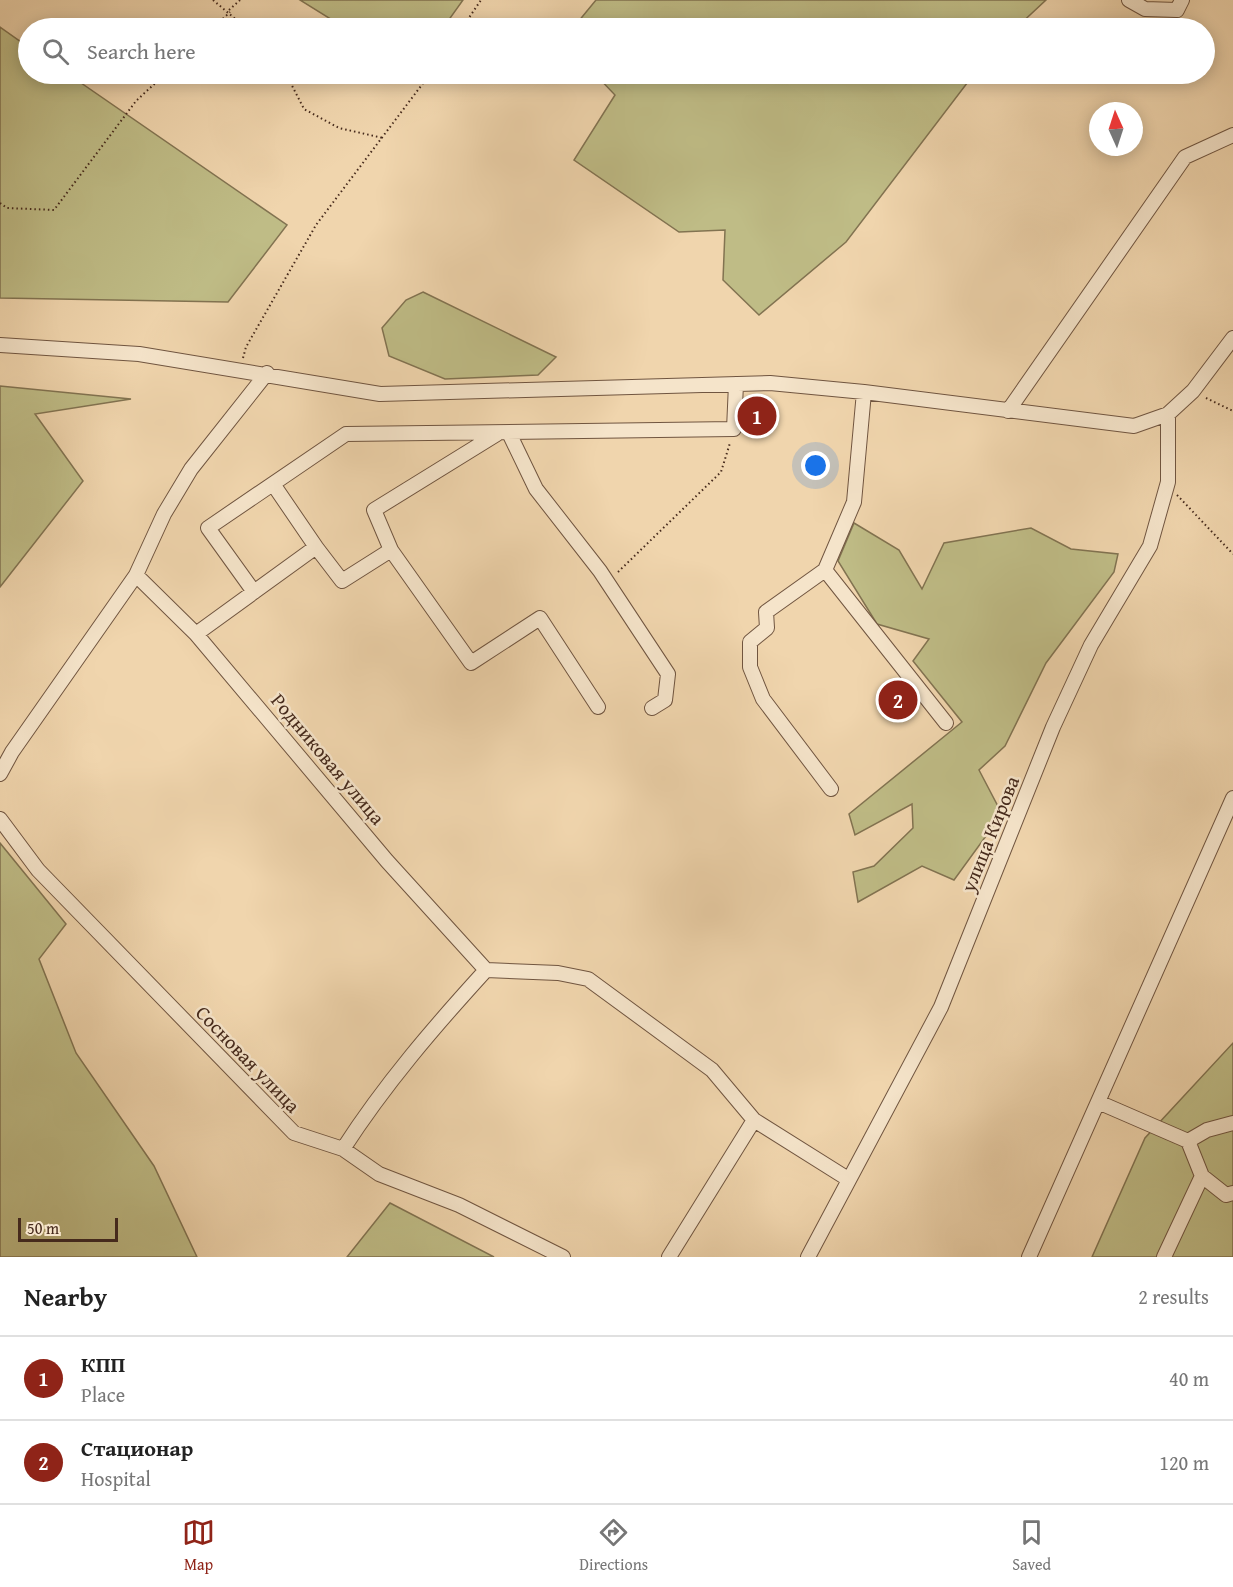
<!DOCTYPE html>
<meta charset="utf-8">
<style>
body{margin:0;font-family:"Gentium Book Plus",serif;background:#f6f6f6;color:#222}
.compass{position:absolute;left:1089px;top:102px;width:54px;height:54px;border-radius:50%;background:#fff;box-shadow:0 3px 15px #0003;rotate:357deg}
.scale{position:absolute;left:18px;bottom:15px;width:100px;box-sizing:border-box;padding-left:6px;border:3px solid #462a1c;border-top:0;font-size:16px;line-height:21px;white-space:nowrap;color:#462a1c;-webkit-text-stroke:4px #f5e4ca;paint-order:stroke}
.you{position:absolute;left:816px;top:466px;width:21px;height:21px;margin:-15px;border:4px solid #fff;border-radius:50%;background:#1a73e8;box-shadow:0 0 0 9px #1a73e833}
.badge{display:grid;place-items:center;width:39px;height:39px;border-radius:50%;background:#8f2418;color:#fff;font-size:20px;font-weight:700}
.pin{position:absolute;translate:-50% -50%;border:3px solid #fff;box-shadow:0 2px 6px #0006}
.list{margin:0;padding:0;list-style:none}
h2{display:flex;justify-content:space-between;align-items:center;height:78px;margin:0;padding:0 24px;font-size:26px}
h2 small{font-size:20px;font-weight:400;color:#767676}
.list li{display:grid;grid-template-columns:39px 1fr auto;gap:18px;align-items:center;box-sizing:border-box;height:84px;padding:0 24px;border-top:2px solid #e0e0e0}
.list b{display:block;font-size:22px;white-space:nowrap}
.list p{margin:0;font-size:20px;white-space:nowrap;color:#767676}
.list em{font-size:20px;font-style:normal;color:#767676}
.icon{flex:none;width:33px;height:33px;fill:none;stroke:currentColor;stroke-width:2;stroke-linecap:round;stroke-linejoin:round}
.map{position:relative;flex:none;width:1233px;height:1257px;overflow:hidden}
.search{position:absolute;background:#fff;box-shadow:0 3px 15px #0003;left:18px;right:18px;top:18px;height:66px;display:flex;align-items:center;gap:15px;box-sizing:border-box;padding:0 21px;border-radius:33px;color:#767676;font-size:22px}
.sheet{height:246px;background:#fff}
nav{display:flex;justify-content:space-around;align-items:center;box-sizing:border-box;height:84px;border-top:2px solid #e0e0e0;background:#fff;font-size:16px;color:#767676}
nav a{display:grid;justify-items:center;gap:3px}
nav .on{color:#8f2418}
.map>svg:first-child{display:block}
.green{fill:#bfbc86;stroke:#827351;stroke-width:1.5}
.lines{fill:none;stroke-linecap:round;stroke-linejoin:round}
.minor-casing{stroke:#705540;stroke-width:16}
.path{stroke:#462a1c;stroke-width:2;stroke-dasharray:1.5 3;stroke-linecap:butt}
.minor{stroke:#f5e4ca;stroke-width:14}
.labels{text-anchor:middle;stroke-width:5;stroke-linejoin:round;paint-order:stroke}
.street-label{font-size:20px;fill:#462a1c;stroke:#f5e4ca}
</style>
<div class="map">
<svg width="1233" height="1257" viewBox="0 0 1233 1257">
<rect width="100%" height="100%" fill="#f0d5ad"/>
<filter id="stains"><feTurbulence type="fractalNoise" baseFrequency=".00333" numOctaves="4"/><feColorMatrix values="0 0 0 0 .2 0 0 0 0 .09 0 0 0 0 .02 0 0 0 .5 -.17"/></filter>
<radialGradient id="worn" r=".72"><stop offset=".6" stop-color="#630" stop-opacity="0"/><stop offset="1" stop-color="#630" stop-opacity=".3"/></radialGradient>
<!-- green -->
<path class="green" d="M300,0h163l-20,28h-98z
M596,0h450l-30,28h-443z
M0,27l28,20v27h40l219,151 -59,77 -228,-4z
M595,74h379l-128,168 -87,73 -36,-35 2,-50 -46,2 -105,-72 41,-65z
M423,292l133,65 -18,18 -93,4 -56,-23 -7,-28 24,-28z
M0,386l131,13 -96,15 48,67 -83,106z
M854,523l45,27 23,39 22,-46 87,-15 40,21 47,5 -4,18 -68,91 -41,83 -26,24 23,44 -48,66 -32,-14 -64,36 -5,-30 21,-6 39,-38 -1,-24 -57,31 -6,-21 113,-92 -49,-61 16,-22 -52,-15 -39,-63z
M0,843l66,81 -27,35 37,94 78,113 43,91h-197z
M1233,1043v214h-141l53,-119z
M390,1203l104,54h-147z"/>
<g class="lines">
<defs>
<path id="minor" d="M1129,0l16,9 32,1 5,-10
M0,345l139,9 241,40 390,-11 94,9 270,34 34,-12 25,-23 40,-53
M864,392l-10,110 -29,68 121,153
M1008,411l177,-254 48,-22
M509,433l27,56 64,82 68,103 -3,26 -13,8
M497,434l-123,76 17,40 80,113 69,-45 58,89
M273,484l43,63
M825,570l-59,42 1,16 -17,14v25l13,32 68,90
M136,575l60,59 191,227 99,109
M254,592l-46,-64 138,-94 388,-5 2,-45
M196,634l120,-87 26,34 49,-31
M0,774l12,-22 124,-177 28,-61 27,-45 76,-96
M0,819l38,51 256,263 49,16 36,25 80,31 104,52
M486,970l72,3 30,6 124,91 42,50 94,59
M1098,1102l90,39 19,-11 26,-7
M1188,1141l14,35 24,19 7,-2
M343,1149c42,-65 91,-122 143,-179
M669,1257l85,-137
M808,1257l133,-250 112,-280 38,-82 59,-99 18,-64v-68
M1029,1257l204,-459
M1164,1257l38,-81"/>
</defs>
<!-- minor casing -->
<use href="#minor" class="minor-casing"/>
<!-- path -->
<path class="path" d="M213,0l33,28
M229,10l11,-10
M213,28l17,-16
M462,28l19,-28
M286,74l18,35 35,19 44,10
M0,203l7,5 47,2 82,-109 29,-27
M243,358l3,-11 70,-122 114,-151
M1206,398l27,13
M1177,495l56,59
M618,572l103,-100 9,-29"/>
<!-- minor -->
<use href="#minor" class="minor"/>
</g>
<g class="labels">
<!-- street labels -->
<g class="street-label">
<text transform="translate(328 759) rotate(50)" y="7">Родниковая улица</text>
<text transform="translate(990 834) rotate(-68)" y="7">улица Кирова</text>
<text transform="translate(248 1059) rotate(46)" y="7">Сосновая улица</text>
</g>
</g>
<rect width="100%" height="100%" filter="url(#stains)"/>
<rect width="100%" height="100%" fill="url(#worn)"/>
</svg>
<svg class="compass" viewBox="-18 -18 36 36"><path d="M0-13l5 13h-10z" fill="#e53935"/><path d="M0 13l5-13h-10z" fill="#767676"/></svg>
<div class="scale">50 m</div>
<div class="you"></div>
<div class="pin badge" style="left:757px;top:416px">1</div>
<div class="pin badge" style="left:898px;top:700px">2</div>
<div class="search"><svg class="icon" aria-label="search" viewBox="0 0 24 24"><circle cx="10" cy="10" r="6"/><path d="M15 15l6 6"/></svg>Search here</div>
</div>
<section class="sheet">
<h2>Nearby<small>2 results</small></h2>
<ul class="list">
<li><span class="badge">1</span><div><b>КПП</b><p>Place</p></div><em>40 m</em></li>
<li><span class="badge">2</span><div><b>Стационар</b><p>Hospital</p></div><em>120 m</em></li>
</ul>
</section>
<nav>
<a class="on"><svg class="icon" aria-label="map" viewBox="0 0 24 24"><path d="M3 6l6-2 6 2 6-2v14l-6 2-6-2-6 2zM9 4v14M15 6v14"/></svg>Map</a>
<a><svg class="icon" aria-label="directions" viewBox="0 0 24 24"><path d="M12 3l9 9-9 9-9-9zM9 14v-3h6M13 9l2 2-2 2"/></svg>Directions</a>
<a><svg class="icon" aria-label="saved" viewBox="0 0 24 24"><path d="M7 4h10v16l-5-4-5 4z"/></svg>Saved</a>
</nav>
